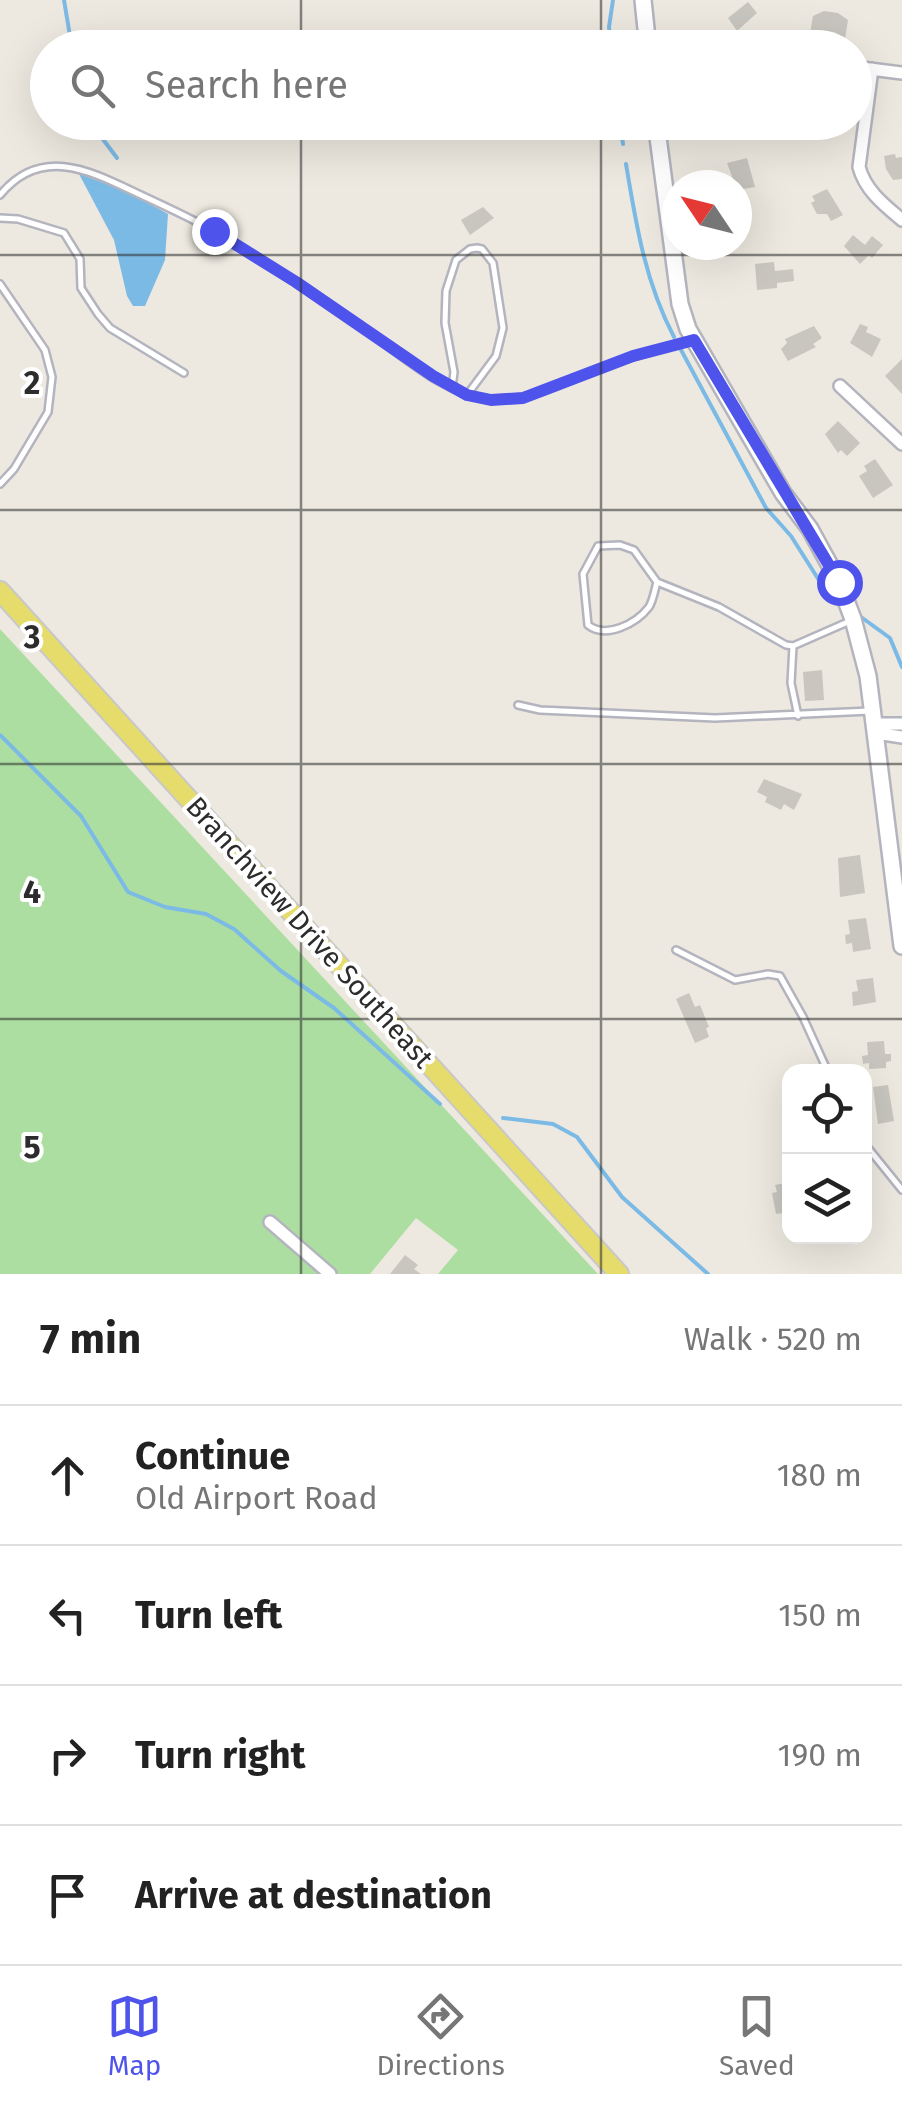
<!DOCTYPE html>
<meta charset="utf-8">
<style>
body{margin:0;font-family:"Fira Sans",sans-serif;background:#f2f2f2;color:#222}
.controls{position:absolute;right:30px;bottom:30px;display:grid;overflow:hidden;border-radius:20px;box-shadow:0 10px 40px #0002}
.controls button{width:90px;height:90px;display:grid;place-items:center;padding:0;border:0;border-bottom:2px solid #e0e0e0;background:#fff;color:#222;font:50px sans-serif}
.compass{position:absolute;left:662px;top:170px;width:90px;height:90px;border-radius:50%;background:#fff;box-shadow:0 10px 40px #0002;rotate:305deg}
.stop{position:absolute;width:30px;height:30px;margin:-22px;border:8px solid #4e53ec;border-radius:50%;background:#fff}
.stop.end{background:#4e53ec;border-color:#fff;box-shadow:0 2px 10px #0008}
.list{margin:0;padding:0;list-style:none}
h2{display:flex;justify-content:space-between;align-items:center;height:130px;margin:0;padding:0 40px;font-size:42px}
h2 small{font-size:32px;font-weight:400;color:#767676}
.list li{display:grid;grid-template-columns:65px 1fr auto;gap:30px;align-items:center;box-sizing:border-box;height:140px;padding:0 40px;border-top:2px solid #e0e0e0}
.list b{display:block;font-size:38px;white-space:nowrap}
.list p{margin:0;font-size:32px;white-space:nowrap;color:#767676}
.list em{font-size:32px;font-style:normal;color:#767676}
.icon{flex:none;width:55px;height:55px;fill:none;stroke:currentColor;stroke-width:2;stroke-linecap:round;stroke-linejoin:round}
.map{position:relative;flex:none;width:902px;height:1274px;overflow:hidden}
.search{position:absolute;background:#fff;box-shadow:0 10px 40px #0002;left:30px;right:30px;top:30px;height:110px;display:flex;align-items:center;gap:25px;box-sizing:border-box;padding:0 35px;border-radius:55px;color:#767676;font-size:38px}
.sheet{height:690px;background:#fff}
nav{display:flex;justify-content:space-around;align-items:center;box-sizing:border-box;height:140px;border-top:2px solid #e0e0e0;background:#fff;font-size:28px;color:#767676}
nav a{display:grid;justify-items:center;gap:5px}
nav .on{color:#4e53ec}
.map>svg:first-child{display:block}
.green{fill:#addea1}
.water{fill:#7cbae6}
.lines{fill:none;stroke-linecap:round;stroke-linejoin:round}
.stream{stroke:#7cbae6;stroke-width:4}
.building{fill:#c8c6bf}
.lane-casing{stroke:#b3b4be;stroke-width:10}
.street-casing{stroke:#b3b4be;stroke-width:16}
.secondary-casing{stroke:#b3b4be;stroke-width:20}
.primary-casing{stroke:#c8c8c8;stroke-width:22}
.lane{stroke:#fff;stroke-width:5}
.street{stroke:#fff;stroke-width:11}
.secondary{stroke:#fff;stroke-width:15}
.primary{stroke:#e6dc6c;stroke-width:18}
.route{stroke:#4e53ec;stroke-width:12}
.grid{fill:none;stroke:#2c2c2c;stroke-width:2.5;stroke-opacity:0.55}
.labels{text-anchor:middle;stroke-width:8;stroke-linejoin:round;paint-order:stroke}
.street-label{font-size:28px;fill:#2c2c2c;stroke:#fff}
.grid-label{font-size:32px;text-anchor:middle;font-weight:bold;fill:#2c2c2c;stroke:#fff;stroke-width:8;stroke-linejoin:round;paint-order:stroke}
</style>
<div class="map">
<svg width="902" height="1274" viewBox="0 0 902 1274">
<rect width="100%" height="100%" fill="#ede9e0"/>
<!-- green -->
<path class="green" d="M0,629l598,645h-160l20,-24 -42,-32 -46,56h-370z"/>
<!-- water -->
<path class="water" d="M79,174l45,16 44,24 -3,46 -20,46h-12l-6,-10 -13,-56z"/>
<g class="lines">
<!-- stream -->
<path class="stream" d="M64,0l8,48
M611,48l-2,-21 4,-27
M96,122l6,16 15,20
M620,122l3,22
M626,164c10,60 19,118 48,173
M680,348l86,160 25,28 38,60 9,5
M861,617l29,21 12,29
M0,735l81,81 47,76 37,15 41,7 28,15 47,42 53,37 106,96
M503,1118l50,6 24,13 45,60 86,77"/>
</g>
<!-- building -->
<path class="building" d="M748,2l9,11 -20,18 -9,-13z
M824,11l14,2 10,7 -3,19 -7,-1 -1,4 -28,-3 4,-23z
M895,154l1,4 6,-1v22l-9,1 -7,-11 -2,-13z
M747,158l8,29 -18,3 -10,-27z
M827,189l16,26 -12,6 -4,-7h-10l-6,-11 4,-2 -3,-5z
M483,207l11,11 -24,17 -9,-15z
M853,235l12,10 7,-9 11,9 -11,13 -3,-3 -9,9 -16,-18z
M774,262l1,9 18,-2 1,12 -17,2v5l-20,2 -2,-26z
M860,324l8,3 -2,5 15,7 -9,18 -22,-14z
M814,326l8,12 -9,6 3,3 -28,14 -7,-12 6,-6 -2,-4z
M902,359v35l-17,-18z
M838,421l22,22 -13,13 -6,-6 -3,3 -13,-19z
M875,459l18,26 -20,13 -14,-22 8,-5 -3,-5z
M822,670l2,30 -19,1 -2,-29z
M764,779l38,15 -8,16 -10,-6 -3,6 -16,-8 2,-5 -10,-5z
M860,855l5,38 -25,4 -2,-39z
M866,918l5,31 -18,3 -1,-9 -6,1 -1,-9 5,-1 -2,-14z
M873,978l3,24 -23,4 -1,-14 6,-1 -2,-11z
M689,993l6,14 5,-2 9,22 -3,1 3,9 -14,6 -19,-44z
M884,1041l1,13h6v7l-5,1v6l-17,1v-6l-6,1 -1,-8 6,-1 -1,-13z
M888,1085l6,36 -16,3 -5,-37z
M790,1182v30l-14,2 -4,-21 5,-1 -2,-7z
M405,1255l13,10 -4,4 7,5h-31z"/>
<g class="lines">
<defs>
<path id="lane" d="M0,195c43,-52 94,-22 143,1 41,19 83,39 120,65 36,24 72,48 107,72 35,24 74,61 118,66 41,5 78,-19 115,-32 29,-11 58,-18 88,-26
M0,218l18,1 46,14 16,26 1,29 17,26 12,14 74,45
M0,284l45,66 7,27 -4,35 -34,57 -14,15
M452,388l2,-16 -9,-49 1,-32 10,-31 14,-11 7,-1 5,1 11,14 10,65 -7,28 -29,39
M657,582c-2,7 -4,19 -8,25 -13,17 -43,32 -61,18l-5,-51 15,-28 22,-1 14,5 23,32 62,25 67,38 7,1 57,-25
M793,646l-2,37 7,33
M518,705l22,5 175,8 155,-7
M676,950l59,30 33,-6 12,2 23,41 25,55
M864,1143l38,47"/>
<path id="street" d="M854,67l48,6
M872,69l-13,98c6,23 25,38 43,53
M840,386l62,58
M874,724h28
M876,733l26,4
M270,1222l60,52"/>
<path id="secondary" d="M643,0l5,48
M656,122l24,182 8,25 95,164 27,36 29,53 14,37 15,57 34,270"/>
<path id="primary" d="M0,591l619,683"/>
</defs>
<!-- lane casing -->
<use href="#lane" class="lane-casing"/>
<!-- street casing -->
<use href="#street" class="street-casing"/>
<!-- secondary casing -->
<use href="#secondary" class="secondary-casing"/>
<!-- primary casing -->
<use href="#primary" class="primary-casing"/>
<!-- lane -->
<use href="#lane" class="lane"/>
<!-- street -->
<use href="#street" class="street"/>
<!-- secondary -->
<use href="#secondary" class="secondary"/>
<!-- primary -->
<use href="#primary" class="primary"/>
</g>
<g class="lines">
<!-- route -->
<path class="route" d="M214,231l82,51 137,94 34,19 24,5 32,-2 110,-42 61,-16 145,242"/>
</g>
<!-- grid -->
<path class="grid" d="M301,0v48M601,0v48M301,122v1152M601,122v1152M0,255h902M0,510h902M0,764h902M0,1019h902"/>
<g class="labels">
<!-- street labels -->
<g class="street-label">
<text transform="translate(310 932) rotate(48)" y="10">Branchview Drive Southeast</text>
</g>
</g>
<g class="grid-label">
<text x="32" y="394">2</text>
<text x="32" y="648">3</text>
<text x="32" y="903">4</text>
<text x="32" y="1158">5</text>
</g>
</svg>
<div class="controls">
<button><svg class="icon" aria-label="locate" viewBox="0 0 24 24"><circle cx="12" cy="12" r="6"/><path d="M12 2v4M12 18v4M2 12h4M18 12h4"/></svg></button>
<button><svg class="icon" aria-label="layers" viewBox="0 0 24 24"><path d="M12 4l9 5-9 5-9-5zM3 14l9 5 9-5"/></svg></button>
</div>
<svg class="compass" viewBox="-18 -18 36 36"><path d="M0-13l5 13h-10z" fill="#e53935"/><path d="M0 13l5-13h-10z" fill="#767676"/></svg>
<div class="stop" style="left:839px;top:582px"></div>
<div class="stop end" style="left:214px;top:231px"></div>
<div class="search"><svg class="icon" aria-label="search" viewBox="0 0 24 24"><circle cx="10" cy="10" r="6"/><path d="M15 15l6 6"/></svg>Search here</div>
</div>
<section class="sheet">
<h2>7 min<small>Walk · 520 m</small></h2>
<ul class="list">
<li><svg class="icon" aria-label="ahead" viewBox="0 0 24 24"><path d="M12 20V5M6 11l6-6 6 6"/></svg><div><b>Continue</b><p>Old Airport Road</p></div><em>180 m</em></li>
<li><svg class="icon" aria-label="left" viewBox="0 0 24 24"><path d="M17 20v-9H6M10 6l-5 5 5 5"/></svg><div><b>Turn left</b></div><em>150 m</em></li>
<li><svg class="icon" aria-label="right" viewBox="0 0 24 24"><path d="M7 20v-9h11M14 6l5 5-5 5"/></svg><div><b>Turn right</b></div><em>190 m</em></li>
<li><svg class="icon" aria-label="arrive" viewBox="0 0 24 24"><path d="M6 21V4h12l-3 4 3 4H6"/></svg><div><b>Arrive at destination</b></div></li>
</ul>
</section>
<nav>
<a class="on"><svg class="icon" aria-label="map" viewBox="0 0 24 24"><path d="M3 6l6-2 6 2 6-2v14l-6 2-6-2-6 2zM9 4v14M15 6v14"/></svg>Map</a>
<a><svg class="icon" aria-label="directions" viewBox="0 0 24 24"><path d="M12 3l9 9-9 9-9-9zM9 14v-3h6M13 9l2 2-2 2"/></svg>Directions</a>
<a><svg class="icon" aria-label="saved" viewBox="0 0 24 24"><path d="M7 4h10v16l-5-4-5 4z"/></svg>Saved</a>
</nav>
